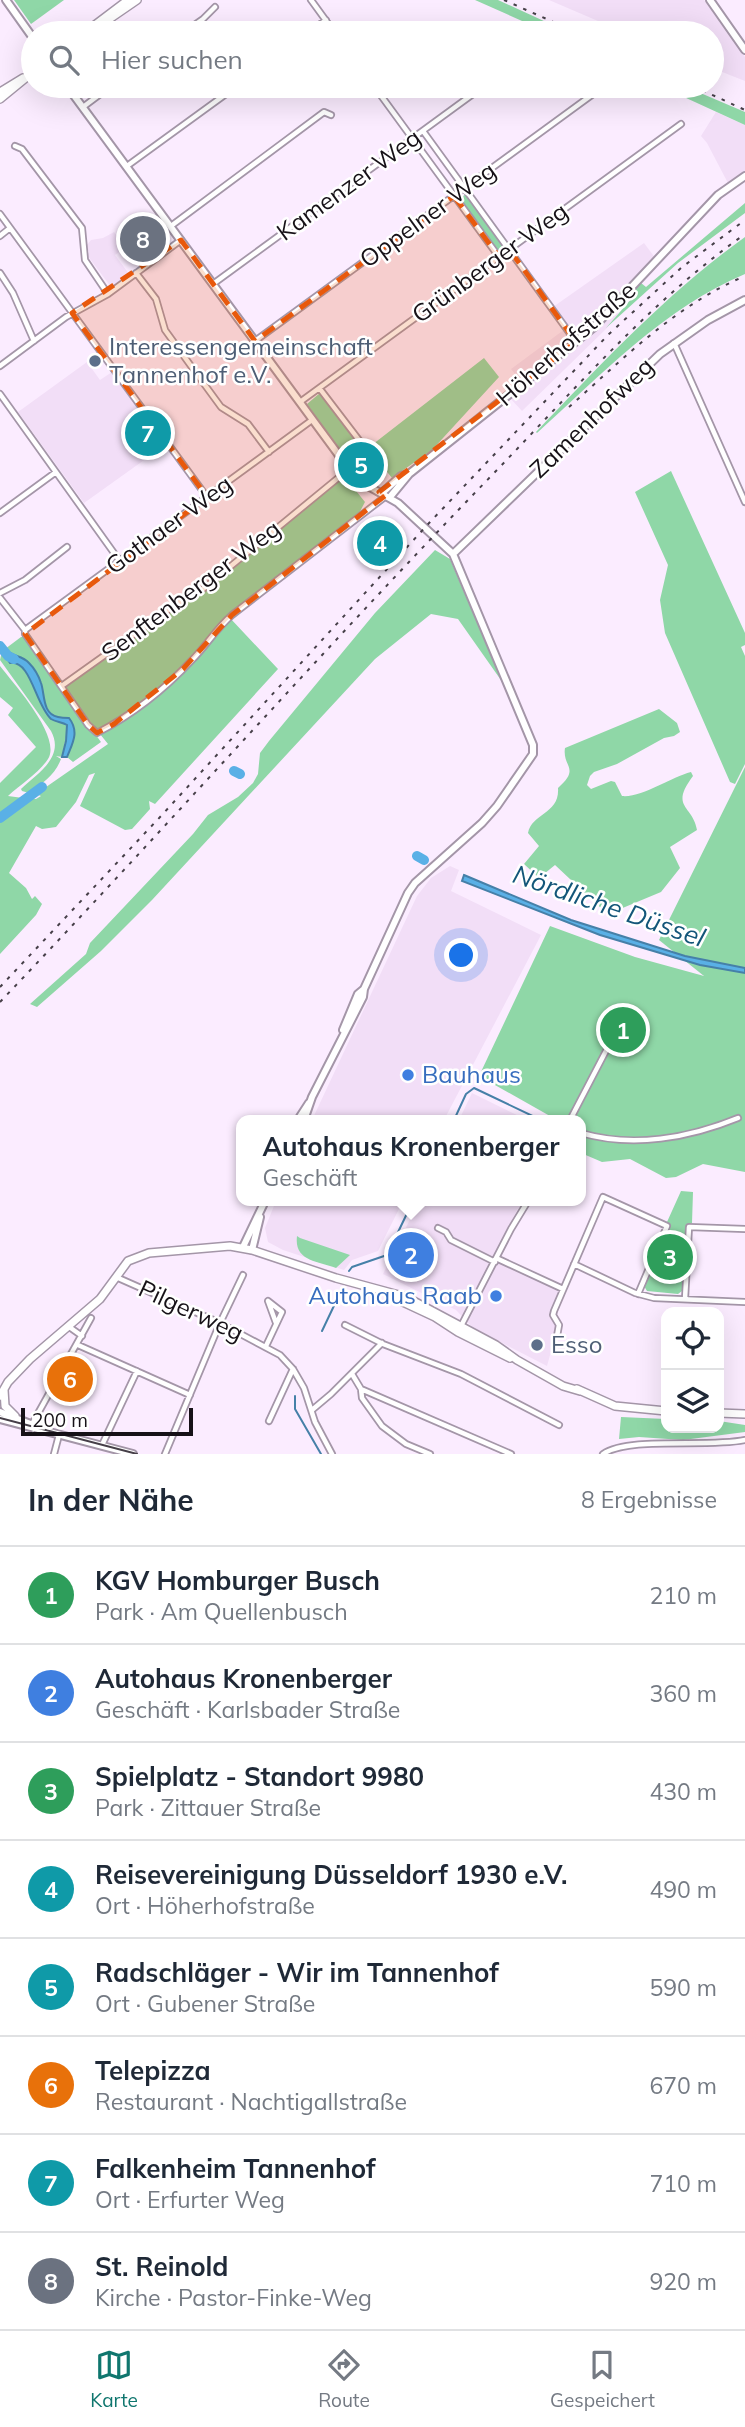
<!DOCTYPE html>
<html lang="de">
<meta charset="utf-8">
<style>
body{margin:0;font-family:Mulish,sans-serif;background:#f6f6f7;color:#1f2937}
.controls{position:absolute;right:21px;bottom:21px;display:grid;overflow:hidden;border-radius:14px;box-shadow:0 7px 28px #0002}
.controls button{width:63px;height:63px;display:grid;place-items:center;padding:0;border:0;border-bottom:2px solid #e0e1e3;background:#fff;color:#1f2937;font:35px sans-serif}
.scale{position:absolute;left:21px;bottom:18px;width:172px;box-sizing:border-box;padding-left:7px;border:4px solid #161117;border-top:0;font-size:19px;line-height:24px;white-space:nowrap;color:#161117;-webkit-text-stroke:5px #fff;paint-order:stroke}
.you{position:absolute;left:462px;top:956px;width:24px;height:24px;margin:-18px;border:5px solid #fff;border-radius:50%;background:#1a73e8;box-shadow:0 0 0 10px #1a73e833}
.badge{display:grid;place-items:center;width:46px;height:46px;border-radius:50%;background:#0f766e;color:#fff;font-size:23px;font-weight:700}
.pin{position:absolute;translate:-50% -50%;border:4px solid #fff;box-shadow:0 2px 7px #0006}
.popup{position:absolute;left:236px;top:1115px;width:350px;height:91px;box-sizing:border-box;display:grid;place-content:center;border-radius:14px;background:#fff;filter:drop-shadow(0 2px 5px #0005);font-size:23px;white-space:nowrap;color:#747a83}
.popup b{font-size:26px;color:#1f2937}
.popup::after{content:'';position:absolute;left:50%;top:100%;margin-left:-14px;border:14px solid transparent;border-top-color:#fff}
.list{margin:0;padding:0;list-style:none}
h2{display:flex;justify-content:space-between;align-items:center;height:91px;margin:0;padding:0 28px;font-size:30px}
h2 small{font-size:23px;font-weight:400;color:#747a83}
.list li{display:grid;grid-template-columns:46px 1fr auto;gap:21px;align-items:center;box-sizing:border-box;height:98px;padding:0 28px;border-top:2px solid #e0e1e3}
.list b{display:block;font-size:26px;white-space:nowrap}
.list p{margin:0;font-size:23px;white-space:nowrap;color:#747a83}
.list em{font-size:23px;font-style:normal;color:#747a83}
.icon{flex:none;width:38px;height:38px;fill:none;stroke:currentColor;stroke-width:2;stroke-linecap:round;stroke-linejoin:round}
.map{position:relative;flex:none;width:745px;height:1454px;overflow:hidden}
.search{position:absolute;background:#fff;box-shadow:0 7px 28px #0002;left:21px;right:21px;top:21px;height:77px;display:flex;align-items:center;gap:18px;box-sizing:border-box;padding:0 24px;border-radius:38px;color:#747a83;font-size:26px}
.sheet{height:875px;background:#fff}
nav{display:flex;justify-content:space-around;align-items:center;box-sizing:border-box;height:98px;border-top:2px solid #e0e1e3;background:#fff;font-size:19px;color:#747a83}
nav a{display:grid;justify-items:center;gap:4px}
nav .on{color:#0f766e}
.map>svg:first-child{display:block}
.built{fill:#f2def7}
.green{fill:#8fd7a7}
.water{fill:#5ab0e6;stroke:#4680a8;stroke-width:2}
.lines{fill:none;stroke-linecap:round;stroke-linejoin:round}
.stream{stroke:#4680a8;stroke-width:2}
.river{stroke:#5ab0e6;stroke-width:10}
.minor-casing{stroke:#a496a8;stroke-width:8}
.tertiary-casing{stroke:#a496a8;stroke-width:10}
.secondary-casing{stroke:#a496a8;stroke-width:10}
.minor{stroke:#fff;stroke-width:4.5}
.tertiary{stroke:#fff;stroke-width:6}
.secondary{stroke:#fff;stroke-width:7}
.tram{stroke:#463f48;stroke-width:2}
.rail{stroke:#463f48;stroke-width:2;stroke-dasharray:3.5 7;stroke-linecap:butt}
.marked{fill:#e8590c;fill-opacity:0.2;stroke:#e8590c;stroke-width:5;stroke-dasharray:14 9;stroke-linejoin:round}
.service-dot{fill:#5c6f8a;stroke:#fff;stroke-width:2.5}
.shop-dot{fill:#3f7fe0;stroke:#fff;stroke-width:2.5}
.labels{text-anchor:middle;stroke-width:5;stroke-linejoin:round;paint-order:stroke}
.street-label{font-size:24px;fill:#161117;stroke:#fff}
.service-label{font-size:24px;fill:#4e5e75;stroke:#fff;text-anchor:start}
.shop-label{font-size:24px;fill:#366cbe;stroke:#fff;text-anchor:start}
.water-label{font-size:26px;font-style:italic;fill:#135679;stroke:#fff}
</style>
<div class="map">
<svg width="745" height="1454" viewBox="0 0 745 1454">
<rect width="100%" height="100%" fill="#fbecff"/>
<!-- built -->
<path class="built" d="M549,0h155l41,57v24l-33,-13v-35h-86z
M716,112l29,13v50l-16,10 -22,-42 -6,-7z
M114,232l13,15 -12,8 14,19 -18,13 -24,-32 2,-3 -3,-6 5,-6 12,-2z
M644,243l12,16 -54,59 -79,66 -12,-15 54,-40 -12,-22z
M614,310l4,4 -11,14 -85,83 -13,-14z
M87,362l13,18 12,-8 29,40 -10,8 23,33 -70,50 -66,-91z
M450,866l9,4 -8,21 90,44 -97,185h-132l105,-224 14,-18z
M472,1093l55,27h-68z
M276,1201h127l-25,50 -26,9 -8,10 -61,-20 -15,-8 -3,-14z
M419,1201h106l-8,9 -24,49 68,31 -10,21v5l7,10 -11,40 -74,-38 -17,-18 -73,-36z"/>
<!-- green -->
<path class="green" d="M14,0h50l-33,24z
M475,0h23l72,33h-21z
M660,86h24l61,26v13z
M466,194l39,54 -7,5 -39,-54z
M745,203v10l-67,50 -72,65 27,-31 -2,-3 10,-11 5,4z
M745,237v37c-81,34 -144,101 -208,159l-1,-1c66,-69 131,-139 209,-195z
M484,358l15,19 -67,73 -40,28 -24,-30z
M320,393l41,50 -17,13 -37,-52z
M671,471l74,162v12l-4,2 4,9v108l-10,20 -5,-2 -65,-149 -5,-33 8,-35 -33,-73z
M344,476l21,26 -9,17 -92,75 -34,24 48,51 -123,135 -6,-3 1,8 -18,20 -7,1 -45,-24 15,-33 -6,2 -13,27 -20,25 -14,2 -6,-3 -27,47 17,15 6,11 3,-3 7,8 -6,11 -36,39v-135l31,-20h5l5,-3 -5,-2 72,-50 -45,-56 108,-79 36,-20z
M435,550l15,9 53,124 -45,-64 -27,-5 -56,45 -223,241 -51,51 -64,56 -7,-3 56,-50 4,-11 103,-109 15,-19 30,-18 15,-14 5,-9 2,-21 9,-12 106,-128z
M21,637h3l77,105 -28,20 -6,-5c5,-14 13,-25 2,-39 -4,0 -8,0 -11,-1 -16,-3 -17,-37 -26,-49 -7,-11 -19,-10 -27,-19z
M2,651l8,12c19,-3 26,38 39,53 6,6 13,5 19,11l-6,30 -6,-1 5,3c-6,16 -18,24 -32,34l-7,-2 -1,-2c17,-16 44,-32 30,-58l-51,-71z
M0,666c14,18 62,71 48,93 -9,14 -27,25 -40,37l15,2 -23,16v-31l36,-36 -28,-32 5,-7 -13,-11z
M659,709l18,14 3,9 -6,4 -10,2 -47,26 -23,8 -4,4 -3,9 4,4 20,-8 4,1 7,14c20,2 49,-19 69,-24l2,4c-24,32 0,29 4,54l-27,17 10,21 -19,24 -48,20 -11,-3 -47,-44 -16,13 -15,-14 15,-18 -11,-13c4,-20 32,-19 30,-45 23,-20 4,-21 7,-40z
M745,767v405l-42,-8 -27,13 -10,1 -36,-19 -28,3 -21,-9v-33h-24l-78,-44 71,-150 85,31 69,19 -45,-36z
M681,1191l12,1 -1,31 -6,2 -4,66 -4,3 -31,-3 -3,-5 26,-58 -3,-6z
M297,1236l3,2 50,17 -14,13c-19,-7 -42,-7 -39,-32z
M621,1417l45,2v9h53v-7l26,4v7l-62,8 -44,-3 -20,2z"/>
<!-- water -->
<path class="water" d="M5,649c7,8 17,6 24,14 5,5 10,14 12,20 4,11 1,31 17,34 4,1 7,1 11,1 11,14 3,26 -2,39h-5l4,-16 1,-16c-5,-3 -11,-3 -16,-6 -16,-15 -20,-59 -41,-56l-8,-12z
M464,875l107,45 114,36 60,12v5l-45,-8 -100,-30 -138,-54z"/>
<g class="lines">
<!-- stream -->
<path class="stream" d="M454,1120l12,-26 8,-6 67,32
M349,1271l3,-4 35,-12 26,-54
M322,1331l19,-40
M295,1396v13l26,45"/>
<!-- river -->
<path class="river" d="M0,646l8,10 6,3
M234,771l6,3
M0,818l42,-31
M417,856l7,4"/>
<defs>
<path id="minor" d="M311,0l24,33
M183,33l20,-14 12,-12
M308,33l18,-13
M431,33l3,-2
M374,86l125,171
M83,107l28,-21
M423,131l153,211
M15,146l7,3 60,79 3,32 23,34
M127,166l110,-80
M0,214l207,283
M171,226l153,-114 7,3
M0,236l10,-8
M0,273l13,20 21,48
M136,273l20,26 9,31 26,36 30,41 27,17 21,28
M213,284l271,-198
M255,341l345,-252
M674,343l71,159
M0,366l66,-49 42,-23 73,-54
M320,389l42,55v5l-18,13
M0,394l119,166
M300,402l381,-278
M0,513l56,-41
M0,593l25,-13 42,-33
M0,598l25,32v4l63,91 9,8c35,-18 68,-44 95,-73 14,-14 24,-31 40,-45l154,-119
M25,630l287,-210
M63,685l115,-82 25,-14 146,-120
M570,1120l50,-96
M581,1133c52,15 108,5 157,-15
M438,1228l8,4 5,8 44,22
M496,1258l67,31
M574,1264l61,29 19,5 91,4
M116,1277l104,46 60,32 13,14 11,19 11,34 17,32
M685,1299l4,-72 56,2
M345,1325l38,19 78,30 98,51
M68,1326l14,10
M461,1326l50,-97 17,-28
M557,1336l2,-11 -6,-10 1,-4 49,-114 64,29 -29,68
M78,1345l112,50
M266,1346l16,-34 -14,-11 8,22
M352,1374l9,15 1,9 20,28 24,18 24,10
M361,1389l150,65
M312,1410l19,-16 51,-51
M269,1421l24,-52
M31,1426l60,-108
M102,1445l35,-74
M54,1454l5,-19
M165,1454l55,-131 23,-48
M603,1454c27,-18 105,-6 142,-14"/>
<path id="tertiary" d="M6,0l27,38
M710,0l35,50
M67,86l282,383 19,17 30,17 55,51 80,191v9l-36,52 -15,17 -67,60 -7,10 -44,96 -1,8 -51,100 -8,23
M382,493l19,-17 7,-2
M390,497l19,-23 185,-147 124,-132 27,-19
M453,554l207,-200 48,-34 37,-20
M343,1030l15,-36 6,-5
M298,1120l11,-17
M243,1247l22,-46
M252,1250l8,-33
M0,1412l33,13
M0,1419l133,35"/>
<path id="secondary" d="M87,31l41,-31
M89,33l48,-33
M0,92l23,-14
M0,99l33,-27
M390,1296l45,21 23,15 52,26
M577,1389l38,17 51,5
M4,1390l1,16 10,10
M0,1396l8,-14 22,-23 70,-60 28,-38 21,-8 81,-7 22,4 84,28 70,19 90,48 21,15 46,26 17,5
M719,1413l26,1"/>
</defs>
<!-- minor casing -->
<use href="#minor" class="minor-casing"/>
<!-- tertiary casing -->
<use href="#tertiary" class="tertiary-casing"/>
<!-- secondary casing -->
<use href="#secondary" class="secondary-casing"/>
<!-- minor -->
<use href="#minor" class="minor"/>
<!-- tertiary -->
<use href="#tertiary" class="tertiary"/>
<!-- secondary -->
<use href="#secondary" class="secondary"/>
<!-- tram -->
<path class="tram" d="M0,1418l137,36"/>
<!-- rail -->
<path class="rail" d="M504,0l74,33
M693,86l52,24
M569,407c55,-49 107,-102 176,-131
M0,987l161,-171 269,-294 179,-188 72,-66 64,-48
M0,1002c167,-175 327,-357 496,-531 79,-82 155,-170 249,-237"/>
</g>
<!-- marked area -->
<path class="marked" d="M454,196l45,61 10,-8 67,93 -197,150 7,3 -154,120 -49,54 -69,55 -17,9 -9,-8 -63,-91 182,-137 -135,-184 109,-73 74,101z"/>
<!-- markers -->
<g class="service-dot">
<circle cx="95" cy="361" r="7"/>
<circle cx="537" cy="1345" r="7"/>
</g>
<g class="shop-dot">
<circle cx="408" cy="1075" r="7"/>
<circle cx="496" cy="1296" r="7"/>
</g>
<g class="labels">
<!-- street labels -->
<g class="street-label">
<text transform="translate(349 185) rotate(-36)" y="8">Kamenzer Weg</text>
<text transform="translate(428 215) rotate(-36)" y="8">Oppelner Weg</text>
<text transform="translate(490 263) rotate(-36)" y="8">Grünberger Weg</text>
<text transform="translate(566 344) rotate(-41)" y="8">Höherhofstraße</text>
<text transform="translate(592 418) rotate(-44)" y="8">Zamenhofweg</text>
<text transform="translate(169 525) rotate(-36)" y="8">Gothaer Weg</text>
<text transform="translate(191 591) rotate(-37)" y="8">Senftenberger Weg</text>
<text transform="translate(191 1311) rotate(25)" y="8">Pilgerweg</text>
</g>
<!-- service labels -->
<g class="service-label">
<text x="109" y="355">Interessengemeinschaft<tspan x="109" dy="28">Tannenhof e.V.</tspan></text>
<text x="551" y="1353">Esso</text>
</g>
<!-- shop labels -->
<g class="shop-label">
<text x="422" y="1083">Bauhaus</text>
<text x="482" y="1304" text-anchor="end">Autohaus Raab</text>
</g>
<!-- water labels -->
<g class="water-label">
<text transform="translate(609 906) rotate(19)" y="9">Nördliche Düssel</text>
</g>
</g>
</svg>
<div class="controls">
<button><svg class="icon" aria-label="locate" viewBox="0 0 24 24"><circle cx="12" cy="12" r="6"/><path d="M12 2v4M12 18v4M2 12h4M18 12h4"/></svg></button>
<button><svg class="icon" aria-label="layers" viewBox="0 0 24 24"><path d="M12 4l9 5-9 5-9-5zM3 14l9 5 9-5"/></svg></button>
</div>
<div class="scale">200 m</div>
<div class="you"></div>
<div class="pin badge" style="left:623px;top:1030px;background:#2e9e5b">1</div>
<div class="pin badge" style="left:411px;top:1255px;background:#3f7fe0">2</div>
<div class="popup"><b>Autohaus Kronenberger</b>Geschäft</div>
<div class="pin badge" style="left:670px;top:1257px;background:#2e9e5b">3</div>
<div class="pin badge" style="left:380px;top:543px;background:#0f9aa8">4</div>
<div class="pin badge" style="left:361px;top:465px;background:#0f9aa8">5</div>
<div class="pin badge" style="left:70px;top:1379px;background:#e8710a">6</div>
<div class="pin badge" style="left:148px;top:433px;background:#0f9aa8">7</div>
<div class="pin badge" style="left:143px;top:239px;background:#6b7280">8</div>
<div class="search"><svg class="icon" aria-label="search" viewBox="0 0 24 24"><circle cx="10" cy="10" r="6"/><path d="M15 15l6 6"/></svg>Hier suchen</div>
</div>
<section class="sheet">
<h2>In der Nähe<small>8 Ergebnisse</small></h2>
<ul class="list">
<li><span class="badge" style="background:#2e9e5b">1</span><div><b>KGV Homburger Busch</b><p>Park · Am Quellenbusch</p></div><em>210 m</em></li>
<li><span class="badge" style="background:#3f7fe0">2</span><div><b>Autohaus Kronenberger</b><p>Geschäft · Karlsbader Straße</p></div><em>360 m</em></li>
<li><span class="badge" style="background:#2e9e5b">3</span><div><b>Spielplatz - Standort 9980</b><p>Park · Zittauer Straße</p></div><em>430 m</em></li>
<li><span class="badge" style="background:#0f9aa8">4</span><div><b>Reisevereinigung Düsseldorf 1930 e.V.</b><p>Ort · Höherhofstraße</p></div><em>490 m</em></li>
<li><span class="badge" style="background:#0f9aa8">5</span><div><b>Radschläger - Wir im Tannenhof</b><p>Ort · Gubener Straße</p></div><em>590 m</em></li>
<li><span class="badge" style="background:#e8710a">6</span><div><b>Telepizza</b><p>Restaurant · Nachtigallstraße</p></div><em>670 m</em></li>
<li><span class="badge" style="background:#0f9aa8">7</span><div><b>Falkenheim Tannenhof</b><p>Ort · Erfurter Weg</p></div><em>710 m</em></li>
<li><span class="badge" style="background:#6b7280">8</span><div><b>St. Reinold</b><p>Kirche · Pastor-Finke-Weg</p></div><em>920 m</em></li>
</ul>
</section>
<nav>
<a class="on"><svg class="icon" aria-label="map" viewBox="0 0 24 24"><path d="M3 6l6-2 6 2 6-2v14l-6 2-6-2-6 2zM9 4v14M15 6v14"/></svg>Karte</a>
<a><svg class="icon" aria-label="directions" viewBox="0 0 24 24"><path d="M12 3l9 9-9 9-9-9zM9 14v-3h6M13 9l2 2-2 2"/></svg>Route</a>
<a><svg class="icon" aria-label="saved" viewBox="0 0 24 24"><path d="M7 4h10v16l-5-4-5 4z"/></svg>Gespeichert</a>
</nav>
